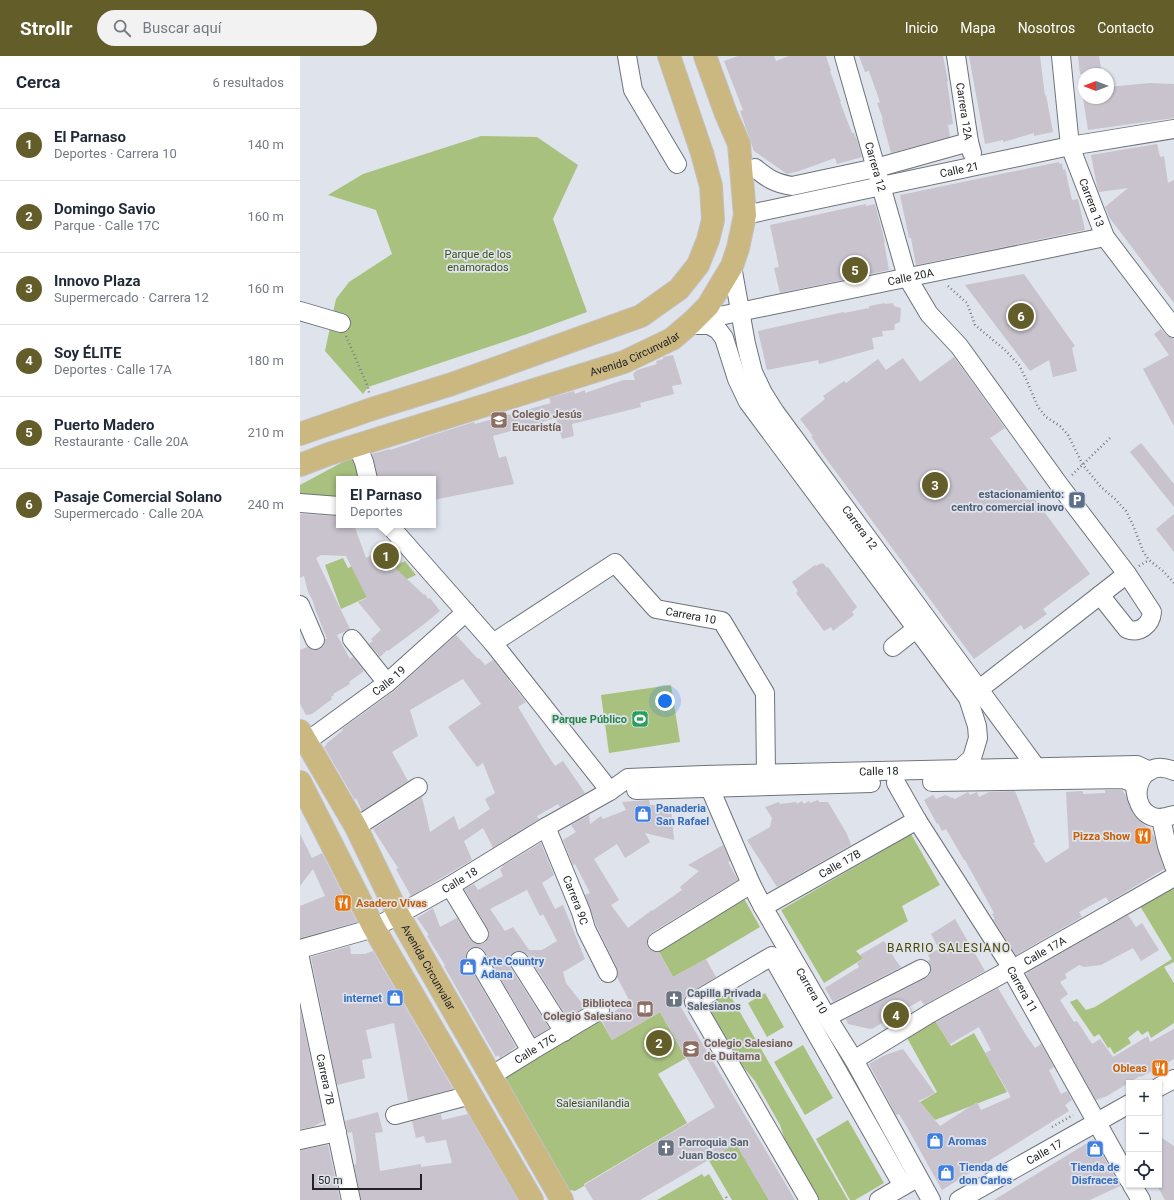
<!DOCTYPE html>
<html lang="es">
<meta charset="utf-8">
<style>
body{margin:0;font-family:Roboto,sans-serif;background:#f2f2f3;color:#1f2937}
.controls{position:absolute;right:12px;bottom:12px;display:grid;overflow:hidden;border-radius:0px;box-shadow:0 1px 3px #0004}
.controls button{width:36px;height:36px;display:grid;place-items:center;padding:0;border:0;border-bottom:1px solid #e0e1e3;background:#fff;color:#1f2937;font:20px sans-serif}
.compass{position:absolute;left:778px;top:12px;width:36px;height:36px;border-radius:50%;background:#fff;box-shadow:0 1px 3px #0004;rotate:270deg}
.scale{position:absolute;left:12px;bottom:10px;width:110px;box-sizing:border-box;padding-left:4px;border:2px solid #212326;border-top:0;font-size:11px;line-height:14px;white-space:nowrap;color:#212326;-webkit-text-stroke:3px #dee3ec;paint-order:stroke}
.you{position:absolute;left:365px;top:645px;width:14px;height:14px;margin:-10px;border:3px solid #fff;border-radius:50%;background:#1a73e8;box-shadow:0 0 0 6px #1a73e833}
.badge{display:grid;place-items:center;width:26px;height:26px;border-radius:50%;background:#635d2a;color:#fff;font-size:13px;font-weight:700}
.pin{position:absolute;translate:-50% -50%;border:2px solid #fff;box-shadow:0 1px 4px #0006}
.popup{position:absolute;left:36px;top:420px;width:100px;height:52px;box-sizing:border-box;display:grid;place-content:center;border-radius:0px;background:#fff;filter:drop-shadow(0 1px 3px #0005);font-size:13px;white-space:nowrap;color:#747a83}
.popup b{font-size:15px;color:#1f2937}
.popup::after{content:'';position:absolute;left:50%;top:100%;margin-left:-8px;border:8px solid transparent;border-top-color:#fff}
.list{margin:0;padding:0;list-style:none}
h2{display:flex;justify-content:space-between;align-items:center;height:52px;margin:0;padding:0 16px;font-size:17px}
h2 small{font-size:13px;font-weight:400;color:#747a83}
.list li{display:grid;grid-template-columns:26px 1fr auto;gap:12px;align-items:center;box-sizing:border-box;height:72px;padding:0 16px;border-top:1px solid #e0e1e3}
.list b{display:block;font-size:15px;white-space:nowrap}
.list p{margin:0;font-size:13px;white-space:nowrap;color:#747a83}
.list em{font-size:13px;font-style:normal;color:#747a83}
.icon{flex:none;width:22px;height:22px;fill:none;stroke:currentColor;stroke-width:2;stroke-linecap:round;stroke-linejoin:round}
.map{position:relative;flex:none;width:874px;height:1144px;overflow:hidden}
header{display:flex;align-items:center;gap:24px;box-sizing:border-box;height:56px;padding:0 20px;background:#635d2a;color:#fff}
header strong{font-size:19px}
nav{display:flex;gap:22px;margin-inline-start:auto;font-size:14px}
.search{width:280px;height:36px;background:#f2f2f3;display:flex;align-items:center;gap:10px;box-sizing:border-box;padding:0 14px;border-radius:22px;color:#747a83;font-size:15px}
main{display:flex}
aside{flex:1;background:#fff}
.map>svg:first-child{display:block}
.green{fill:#a9c17f}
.building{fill:#c8c3cc;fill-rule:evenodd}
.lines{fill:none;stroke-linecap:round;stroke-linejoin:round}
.minor-casing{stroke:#6e737b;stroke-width:20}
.major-casing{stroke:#c1c1c2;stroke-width:24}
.path{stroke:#7a7d83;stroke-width:2.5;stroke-dasharray:1 3;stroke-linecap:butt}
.minor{stroke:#fff;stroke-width:18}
.major{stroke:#cbb780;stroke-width:22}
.labels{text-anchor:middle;stroke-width:3.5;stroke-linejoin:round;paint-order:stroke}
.street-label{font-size:11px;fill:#212326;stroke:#dee3ec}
.park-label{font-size:11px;fill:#3c4d18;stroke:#dee3ec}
.education-label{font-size:11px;font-weight:bold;fill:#785e54;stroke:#dee3ec;text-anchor:start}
.service-label{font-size:11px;font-weight:bold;fill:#4e5e75;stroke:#dee3ec;text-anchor:end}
.leisure-label{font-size:11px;font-weight:bold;fill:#27864d;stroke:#dee3ec;text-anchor:end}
.shop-label{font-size:11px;font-weight:bold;fill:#366cbe;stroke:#dee3ec;text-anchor:start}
.food-label{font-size:11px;font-weight:bold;fill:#c56008;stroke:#dee3ec;text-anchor:end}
.worship-label{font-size:11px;font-weight:bold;fill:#5b616d;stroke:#dee3ec;text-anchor:start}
.neighbourhood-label{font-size:12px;letter-spacing:1px;fill:#4e4704;stroke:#dee3ec}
</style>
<header>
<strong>Strollr</strong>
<div class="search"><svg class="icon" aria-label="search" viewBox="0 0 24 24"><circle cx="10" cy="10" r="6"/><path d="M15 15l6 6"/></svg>Buscar aquí</div>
<nav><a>Inicio</a><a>Mapa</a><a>Nosotros</a><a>Contacto</a></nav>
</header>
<main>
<aside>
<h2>Cerca<small>6 resultados</small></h2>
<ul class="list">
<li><span class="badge">1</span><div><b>El Parnaso</b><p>Deportes · Carrera 10</p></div><em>140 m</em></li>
<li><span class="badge">2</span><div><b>Domingo Savio</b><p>Parque · Calle 17C</p></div><em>160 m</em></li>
<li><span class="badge">3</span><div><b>Innovo Plaza</b><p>Supermercado · Carrera 12</p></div><em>160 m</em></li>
<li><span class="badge">4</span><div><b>Soy ÉLITE</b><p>Deportes · Calle 17A</p></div><em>180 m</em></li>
<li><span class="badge">5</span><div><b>Puerto Madero</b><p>Restaurante · Calle 20A</p></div><em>210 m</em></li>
<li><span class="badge">6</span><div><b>Pasaje Comercial Solano</b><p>Supermercado · Calle 20A</p></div><em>240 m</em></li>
</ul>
</aside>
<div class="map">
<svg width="874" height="1144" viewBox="0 0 874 1144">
<rect width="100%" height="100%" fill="#dee3ec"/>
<!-- green -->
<path class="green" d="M181,80l56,1 41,28 -25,54 34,93 -60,22 -159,53 -5,7 -38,-43 11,-52 13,-17 43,-28 -16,-44 -48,-15 35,-21z
M54,400l11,23h-26v18l-39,-1v-11z
M43,502l5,10 8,-4 7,17 42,-20 11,14 -75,34 -16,-44z
M371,629l9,57 -71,11 -8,-58z
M611,778l29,51 -38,21 6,15 -52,30 5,5 2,-1 1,3 -40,25 -43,-73z
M874,827v79l-10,5 10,16v40l-23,15 -3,-7 -6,4 -4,-5 -10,8 3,5 -17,11 -4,-7 -2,1 -9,-14 -5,3 -24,-35 7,-3 9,11 9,-3 77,-48 -32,-53z
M442,839l18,32 -54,32 -33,18 -16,-29z
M426,932l122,212h-33l-25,-45 -10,-30 -25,-44 -21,-25 -28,-42c6,-5 6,-9 5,-16z
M465,937l19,34 -17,10 -19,-34z
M360,956l26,46 -28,16 29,49 -103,61v2l-9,5 -9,-2 -63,-110 97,-60 12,21z
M634,963l17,27 23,-13 33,59 -72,28 -15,-18 17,-10 -31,-56z
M503,989l30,53 -28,17 -31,-53z
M548,1064l36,63 -29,17h-5l-34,-61z
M436,1088l33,56h-37l-24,-41z
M402,1118l2,3 5,-3 15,26h-67z"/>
<!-- building -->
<path class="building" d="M438,0h36l2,5 13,-5h37l5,15h-1l11,31h-1l12,31h2l3,7 5,17 -25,7 -2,-6 -36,13 -12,3 -33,-23 -14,-40 3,-1 -19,-49z
M559,0h84l5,25h-1l6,43 -5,1 2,12 -59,16 -9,-33 1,-1 -6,-16 3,-1 -11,-31 -4,1z
M669,0h71l5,40 1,-1 7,37 -19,4v-3l-31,9v-2l-18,4z
M778,0h21l3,18h-22z
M850,27l24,1v34l-86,12 -5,-32h25v-11z
M857,88l3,13 4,-1 4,27 6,-3v123l-65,-86 -4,-10 23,-19 -29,4 -2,-6 -6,-31z
M759,106v2l3,-1 1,7 2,-1 7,31 6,-1 7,31 -169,35 -5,-27h-2l-9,-43z
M566,148v2l9,-2 10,38h-1l5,28 -109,23 -6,-25 5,-1 -9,-42z
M724,218l51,72 -3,2 5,23 -24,6 -4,-17 -19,11 -65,-86z
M585,247v1l8,-1 1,3 7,2 -1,14 -5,2 -1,6 -12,1 1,5 -11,2 2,11 -55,15 -1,-4 -51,10 -9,-39 86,-19v1l25,-5v-2z
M861,273l5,6 8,4v87l-31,-57 26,-14 -15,-21z
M373,299l9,29 -10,2 2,8 -34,9 1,4 -69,17 2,12 -12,3 -6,-21 -63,18 6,22 7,-2 8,28 -81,16v-21h-55l-6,-25 18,-5v1l30,-10v-1l54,-17 1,2 76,-21 -2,-5 25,-7 1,3 10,-4v3l38,-13h12l-2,-6 4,-4 20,-6 -1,-3 7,-2v-2z
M654,301l51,71 -15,10 100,136 -47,35 4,5 -11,8 -12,8 -3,-5 -47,34 -152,-206 -11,-17h2l-13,-17 25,-20 -2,-3 21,-15 2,2 32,-24 8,11 17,-12 17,24z
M841,387l33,41v23l-44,-55z
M0,458l39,2v9h15l12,33 20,-10 10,13 -6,2 34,32 1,-1 3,5 2,-1 10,13 -17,14 -35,26 -1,-1 -7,7 -11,-13 4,-3 -2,-2 10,-9 -23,-28 9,-4 -21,-42 -25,-1 -5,3 34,71 -13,6 13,24 3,-2 11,14 -15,11 1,2 -17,10 1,1 -3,2 1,2 -20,15 -6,1 -6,-11v-54l7,-3 6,3h6l5,-4 1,-7h2l-12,-30 -2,-8 -5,-9 -4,-16 -4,2z
M874,458v38l-18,-23z
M521,507l1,1 1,-1 4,5 1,-1 29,40 -5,5 2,3 -21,16 -2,-4 -7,4 -28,-38 2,-2 -6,-9 23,-17 1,1z
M156,579l22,24 1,-1 6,7 8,-5 33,42 -8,5 25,41 12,18 8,-5 22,32 -25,14 -2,-3 -21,12 2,3 -46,29 -10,-20 -19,13 8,19 -61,36 -15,-27 2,-1 -25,-39 49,-32 8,35 24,-16 5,14 31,-21 -5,-10 10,-6 -12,-30 -6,4 -29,-40 33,-23 -18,-25 -53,31 8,26 -26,16 16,29 -46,30 -6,-13 -1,2 -31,-53 3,-2 -1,-1 17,-14 -1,-1 52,-38z
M805,734h17l4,6 7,18 16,15 6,9 9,31 -55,33 -3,-5 -27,15 3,5 -66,38 -23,-36h2l-3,-5 2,-1 -29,-53h-1l-18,-31 -4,2 -4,-8 -1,1 -13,-24 9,-5 3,4 9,-4 10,4 13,-7 2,3 7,-3 2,5 10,-5 26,-1 20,51 -2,1 13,20 23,-15 -3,-56 17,-1v3l22,-1z
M349,744l1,5 21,1 3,34 -29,-7 5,9 -25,16 -8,-14 -23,15 25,41 -8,5 17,23 24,-18v1l30,-21 -2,-3 19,-16 -11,-6 35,-20 7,16 -2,1 10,18 -87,53 -3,4 -1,6 1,4 4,4 7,1 14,25 33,-18 10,18 -27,16 -4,3 -1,6 -5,2 116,196h-26l-33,-56 -96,56h-47l-9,-15 131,-78 -55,-95 -48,28 -10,-19 4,-2 4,-5 20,-12 -13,-25 1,-4 -1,-5 -21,-43 -11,-30 5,-2 -15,-29 -2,1 -10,-25 13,-8 -5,-7 18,-10 1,9 11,-8 2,3 23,-9 -4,-8z
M518,744l1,2h9l19,32 4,11 -74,42 -30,-47 23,-13 2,-9 -7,-11 14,-5 1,2 16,-2 1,2 5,-3 2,3 5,-3 1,2z
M0,778l12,24 10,-5 35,69 -57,16v-32l25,-10 -12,-27 -13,17z
M241,787l13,32 -12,8 13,26 8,-4 22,54 -22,13 3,11 19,24 -18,10 -39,-62 -4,-3 -5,-1 -5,1 -4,4 -1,6 1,5 39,61 -14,9 -50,-85 -3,-4 -6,-1 -6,1 -3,3 -1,6 1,5 49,85 -16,11 -2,-3 -2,2 -52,-91 1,-1 -18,-29 2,-1 -12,-17 16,-10 7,19 17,-9 13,21 4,4 6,1 5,-1 3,-4 1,-6 -1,-4 -24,-40 10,-5 4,6 25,-14 -3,-7 3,-2 -1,-1zM227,834l13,26 3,-2 14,27 -15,9h-13l-16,-23 -8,4 -15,-22z
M828,859l8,12 6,-4 17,27 -18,11 -8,-13 -32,17 -17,2 -5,-2 -14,9 2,4 -7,4 8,12 -8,6 14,22 3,-1 15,23 8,-5 13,18 35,-21 2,6 24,-13v30l-33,18 -1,-1 -33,20 -11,4 -70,-125 2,-1 -1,-1z
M655,863l30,52 -61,34 -3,-5 -49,29 -1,-1 -1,1 -22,-5 -2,-5 80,-41 4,-3 1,-6 -1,-4 -2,-4 2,-2 -2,-4 11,-6 -8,-15z
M584,885l13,21 4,5 -68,35 -8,-14 34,-21 -2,-4 6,-4 -3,-4z
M50,890l1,8h14l8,-3 80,138 -45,12 -14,-78 -28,7 6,28 -10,2 3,18 -28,7 -26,-128z
M698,932l28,47 9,13 6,-4 13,23 -5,3 12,24 6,-3 5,9 -7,5 4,6 -127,79 -35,-63 -8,-13 -3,1 -3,-6 -24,-45 16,-9 18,-6 32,44 -16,8 21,25 37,-24 4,8 30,-13 -26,-44 6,-3 -12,-23 -29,17 -14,-22z
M0,953l24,112 -12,6 -12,2z
M78,1056l5,20 -8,1 5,38 41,-7v3l31,-4 -6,-23 -20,3 -2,-7 -8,2 -4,-17 29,-7 1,6 26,-6 50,86h-157l-7,-35 2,-1v-8l-4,-24 -4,1 -3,-12z
M859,1080l15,10v54h-9l-6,-11z
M794,1083l26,47 -30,14h-96z
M28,1089l12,55h-40v-50z"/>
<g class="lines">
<defs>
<g id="minor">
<path d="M327,0l6,34 44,74"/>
<path id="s1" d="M544,0l63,221 22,37 30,32 101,140 67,88 -159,124"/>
<path id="s2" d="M656,0l13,86 3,11"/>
<path id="s3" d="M761,0l9,90 35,91 69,91"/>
<path d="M455,112c13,11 20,15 37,18l84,-18 93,-26"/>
<path id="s4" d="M445,159l325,-69 104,-17"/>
<path id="s5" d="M432,210l14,78 7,28 10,21 12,19 261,355"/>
<path d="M0,255l41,12"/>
<path id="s6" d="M395,265l410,-84"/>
<path d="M389,269h20l9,5 6,8 13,41 11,23 220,296 9,28 1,12 -6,20 -12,11"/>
<path d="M57,389l7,17 4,17"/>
<path d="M0,447l39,3"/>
<path d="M89,469l104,118 117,148"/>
<path d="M800,539l27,34c12,5 24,-4 25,-17l-25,-38"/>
<path d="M0,549l15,35"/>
<path d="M52,583l35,44"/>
<path id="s7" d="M193,587l122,-80 41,46 66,12 43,72 1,80"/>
<path d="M593,591l33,-26"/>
<path id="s8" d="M6,686l81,-59 79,-71"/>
<path d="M874,715c-40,-18 -50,44 -15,47 5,0 10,-2 15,-3"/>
<path id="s9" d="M406,723l45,105 12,23 64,110 27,43 77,140"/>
<path d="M632,726l191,-3 11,4 3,15"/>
<path id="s10" d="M596,727l21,37 91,142 3,7 118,211"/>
<path d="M336,734l235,-7"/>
<path d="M861,762l6,28 7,20"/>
<path d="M56,771l62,-40"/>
<path id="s11" d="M246,771l35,85 5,17 22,44"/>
<path d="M150,830l29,48"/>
<path id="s12" d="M463,851l154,-87"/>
<path d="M357,886l94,-58"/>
<path id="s13" d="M0,893l74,-21 76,-42 96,-59 64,-36 18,-13 76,-3 433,-10 13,6"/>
<path d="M176,901l55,94"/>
<path id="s14" d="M0,902l51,242"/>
<path d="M219,905l45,71"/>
<path d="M527,961l94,-48"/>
<path id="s15" d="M554,1004l75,-46 82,-45 7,-3 156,-89"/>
<path id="s16" d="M191,1020l40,-25 69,-41"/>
<path d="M859,1031l15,-8"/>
<path d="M95,1059l76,-20"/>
<path d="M0,1084l37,-8"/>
<path d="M832,1129l9,15"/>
<path d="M509,1144l-115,-198 78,-46 131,230"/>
<path d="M579,1144l31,-18"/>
<path id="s17" d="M659,1144l170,-96"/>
</g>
<g id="major">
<path d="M0,378l72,-25 80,-25 189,-68 38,-27 19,-24 10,-25 5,-20 -2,-34 -9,-33 -33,-97"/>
<path id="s18" d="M0,409l29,-11 295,-92 48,-23 20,-17 16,-16 24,-40 6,-18 7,-33 -6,-71 -13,-30 -21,-58"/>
<path id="s19" d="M0,675l56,96 42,87 164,286"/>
<path d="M0,726l74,146 158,272"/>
</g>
</defs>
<!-- minor casing -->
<use href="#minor" class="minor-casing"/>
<!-- major casing -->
<use href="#major" class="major-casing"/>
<!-- path -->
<path class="path" d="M648,230l19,17 8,22 30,25 14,15 7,14 12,28 8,10 14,9 8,9 15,30 18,22 14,12 11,12 7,14 10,26 6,9 14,11 11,12
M46,280l22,51 1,6
M772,419l39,-38
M839,510l10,-6
M752,1071l21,-12
M426,1141l2,3"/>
<!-- minor -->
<use href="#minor" class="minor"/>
<!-- major -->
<use href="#major" class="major"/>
</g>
<!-- icons -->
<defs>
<symbol id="school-square" viewBox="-11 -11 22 22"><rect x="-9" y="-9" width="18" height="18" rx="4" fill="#8d6e63" stroke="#dee3ec"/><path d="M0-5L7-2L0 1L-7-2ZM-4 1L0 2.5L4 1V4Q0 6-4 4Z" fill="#fff"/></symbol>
<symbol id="parking-square" viewBox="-11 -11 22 22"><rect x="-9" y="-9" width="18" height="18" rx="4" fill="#5c6f8a" stroke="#dee3ec"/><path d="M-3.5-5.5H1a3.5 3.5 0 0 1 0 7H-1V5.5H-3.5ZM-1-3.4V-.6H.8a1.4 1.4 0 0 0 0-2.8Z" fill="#fff"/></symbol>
<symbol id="stadium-square" viewBox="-11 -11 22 22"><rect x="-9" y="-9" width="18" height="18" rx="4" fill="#2e9e5b" stroke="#dee3ec"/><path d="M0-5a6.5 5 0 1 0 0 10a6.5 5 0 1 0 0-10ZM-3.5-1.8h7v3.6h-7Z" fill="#fff"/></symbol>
<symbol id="shop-square" viewBox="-11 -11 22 22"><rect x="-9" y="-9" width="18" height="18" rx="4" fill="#3f7fe0" stroke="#dee3ec"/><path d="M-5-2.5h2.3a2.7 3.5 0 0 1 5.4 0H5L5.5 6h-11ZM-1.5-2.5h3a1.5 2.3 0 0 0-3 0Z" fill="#fff"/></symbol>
<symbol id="restaurant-square" viewBox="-11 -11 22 22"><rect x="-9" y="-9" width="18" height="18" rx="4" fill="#e8710a" stroke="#dee3ec"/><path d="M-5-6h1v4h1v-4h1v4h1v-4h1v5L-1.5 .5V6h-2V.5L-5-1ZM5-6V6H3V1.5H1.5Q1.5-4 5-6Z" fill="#fff"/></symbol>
<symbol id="church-square" viewBox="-11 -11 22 22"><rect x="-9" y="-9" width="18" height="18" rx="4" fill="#6b7280" stroke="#dee3ec"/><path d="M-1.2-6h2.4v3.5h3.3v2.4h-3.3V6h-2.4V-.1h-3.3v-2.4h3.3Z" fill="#fff"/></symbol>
<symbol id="library-square" viewBox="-11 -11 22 22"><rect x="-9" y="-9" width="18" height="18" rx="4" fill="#8d6e63" stroke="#dee3ec"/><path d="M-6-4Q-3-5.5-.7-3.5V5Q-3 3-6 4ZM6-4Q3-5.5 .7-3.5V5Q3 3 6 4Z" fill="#fff"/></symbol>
</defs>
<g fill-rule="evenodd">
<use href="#school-square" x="189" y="354" width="20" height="20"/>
<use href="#parking-square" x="767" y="434" width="20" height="20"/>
<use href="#stadium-square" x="330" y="653" width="20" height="20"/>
<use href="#shop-square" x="333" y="748" width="20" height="20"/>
<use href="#restaurant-square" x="833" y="770" width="20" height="20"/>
<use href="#restaurant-square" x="33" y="837" width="20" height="20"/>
<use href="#shop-square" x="158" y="901" width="20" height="20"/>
<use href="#shop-square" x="85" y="932" width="20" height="20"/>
<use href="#church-square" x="364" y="933" width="20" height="20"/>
<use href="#library-square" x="335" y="943" width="20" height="20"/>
<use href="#school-square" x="381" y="983" width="20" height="20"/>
<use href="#restaurant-square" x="850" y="1002" width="20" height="20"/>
<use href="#shop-square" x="625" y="1075" width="20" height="20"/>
<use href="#church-square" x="356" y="1082" width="20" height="20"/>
<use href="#shop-square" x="785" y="1083" width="20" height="20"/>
<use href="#shop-square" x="636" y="1107" width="20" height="20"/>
</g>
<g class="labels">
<!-- street labels -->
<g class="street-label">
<text dy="4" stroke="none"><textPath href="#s2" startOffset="56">Carrera 12A</textPath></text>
<text dy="4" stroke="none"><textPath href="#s1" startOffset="115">Carrera 12</textPath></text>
<text dy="4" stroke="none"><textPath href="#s4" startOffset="219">Calle 21</textPath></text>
<text dy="4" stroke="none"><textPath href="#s3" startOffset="151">Carrera 13</textPath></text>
<text dy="4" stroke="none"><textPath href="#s6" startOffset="220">Calle 20A</textPath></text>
<text dy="4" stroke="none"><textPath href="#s18" startOffset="353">Avenida Circunvalar</textPath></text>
<text dy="4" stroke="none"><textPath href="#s5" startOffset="297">Carrera 12</textPath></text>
<text dy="4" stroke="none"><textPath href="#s7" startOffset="243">Carrera 10</textPath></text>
<text dy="4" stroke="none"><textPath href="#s8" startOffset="103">Calle 19</textPath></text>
<text dy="4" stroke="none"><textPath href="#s13" startOffset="623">Calle 18</textPath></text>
<text dy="4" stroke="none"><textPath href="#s12" startOffset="88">Calle 17B</textPath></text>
<text dy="4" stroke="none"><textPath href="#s13" startOffset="175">Calle 18</textPath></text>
<text dy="4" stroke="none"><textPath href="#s11" startOffset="79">Carrera 9C</textPath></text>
<text dy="4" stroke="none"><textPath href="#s15" startOffset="220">Calle 17A</textPath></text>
<text dy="4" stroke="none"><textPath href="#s19" startOffset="269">Avenida Circunvalar</textPath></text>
<text dy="4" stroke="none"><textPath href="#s10" startOffset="242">Carrera 11</textPath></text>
<text dy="4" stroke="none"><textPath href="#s9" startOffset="237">Carrera 10</textPath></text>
<text dy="4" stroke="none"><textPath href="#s16" startOffset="52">Calle 17C</textPath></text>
<text dy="4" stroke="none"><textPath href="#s14" startOffset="124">Carrera 7B</textPath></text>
<text dy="4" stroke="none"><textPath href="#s17" startOffset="98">Calle 17</textPath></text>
</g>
<!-- park labels -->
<g class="park-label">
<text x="178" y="202">Parque de los<tspan x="178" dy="13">enamorados</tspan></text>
<text x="293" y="1051">Salesianilandia</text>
</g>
<!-- education labels -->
<g class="education-label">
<text x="212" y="362">Colegio Jesús<tspan x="212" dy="13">Eucaristía</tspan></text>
<text x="332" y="951" text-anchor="end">Biblioteca<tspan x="332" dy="13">Colegio Salesiano</tspan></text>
<text x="404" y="991">Colegio Salesiano<tspan x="404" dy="13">de Duitama</tspan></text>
</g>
<!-- service labels -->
<g class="service-label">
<text x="764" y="442">estacionamiento:<tspan x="764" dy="13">centro comercial inovo</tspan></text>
</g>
<!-- leisure labels -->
<g class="leisure-label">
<text x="327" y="667">Parque Público</text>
</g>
<!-- shop labels -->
<g class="shop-label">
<text x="356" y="756">Panaderia<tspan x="356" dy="13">San Rafael</tspan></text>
<text x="181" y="909">Arte Country<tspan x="181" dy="13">Adana</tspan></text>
<text x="82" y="946" text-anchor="end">internet</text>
<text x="648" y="1089">Aromas</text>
<text x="659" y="1115">Tienda de<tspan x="659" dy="13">don Carlos</tspan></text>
<text x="795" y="1115" text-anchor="middle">Tienda de<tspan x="795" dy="13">Disfraces</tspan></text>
</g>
<!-- food labels -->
<g class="food-label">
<text x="830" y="784">Pizza Show</text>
<text x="56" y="851" text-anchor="start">Asadero Vivas</text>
<text x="847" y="1016">Obleas</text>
</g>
<!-- worship labels -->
<g class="worship-label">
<text x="387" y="941">Capilla Privada<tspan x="387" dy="13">Salesianos</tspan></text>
<text x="379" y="1090">Parroquia San<tspan x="379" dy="13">Juan Bosco</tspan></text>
</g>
<!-- neighbourhood labels -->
<g class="neighbourhood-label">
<text x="649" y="896">BARRIO SALESIANO</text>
</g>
</g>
</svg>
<div class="controls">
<button>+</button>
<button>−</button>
<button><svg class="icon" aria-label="locate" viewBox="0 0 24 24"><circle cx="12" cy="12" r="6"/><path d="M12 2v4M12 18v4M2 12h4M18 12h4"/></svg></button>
</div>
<svg class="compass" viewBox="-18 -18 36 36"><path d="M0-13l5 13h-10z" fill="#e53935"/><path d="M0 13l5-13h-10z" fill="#747a83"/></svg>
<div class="scale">50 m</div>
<div class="you"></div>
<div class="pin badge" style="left:86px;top:500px">1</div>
<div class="popup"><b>El Parnaso</b>Deportes</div>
<div class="pin badge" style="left:359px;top:987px">2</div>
<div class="pin badge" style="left:635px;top:429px">3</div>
<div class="pin badge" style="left:596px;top:959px">4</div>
<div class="pin badge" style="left:555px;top:214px">5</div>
<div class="pin badge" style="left:721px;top:260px">6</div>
</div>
</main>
